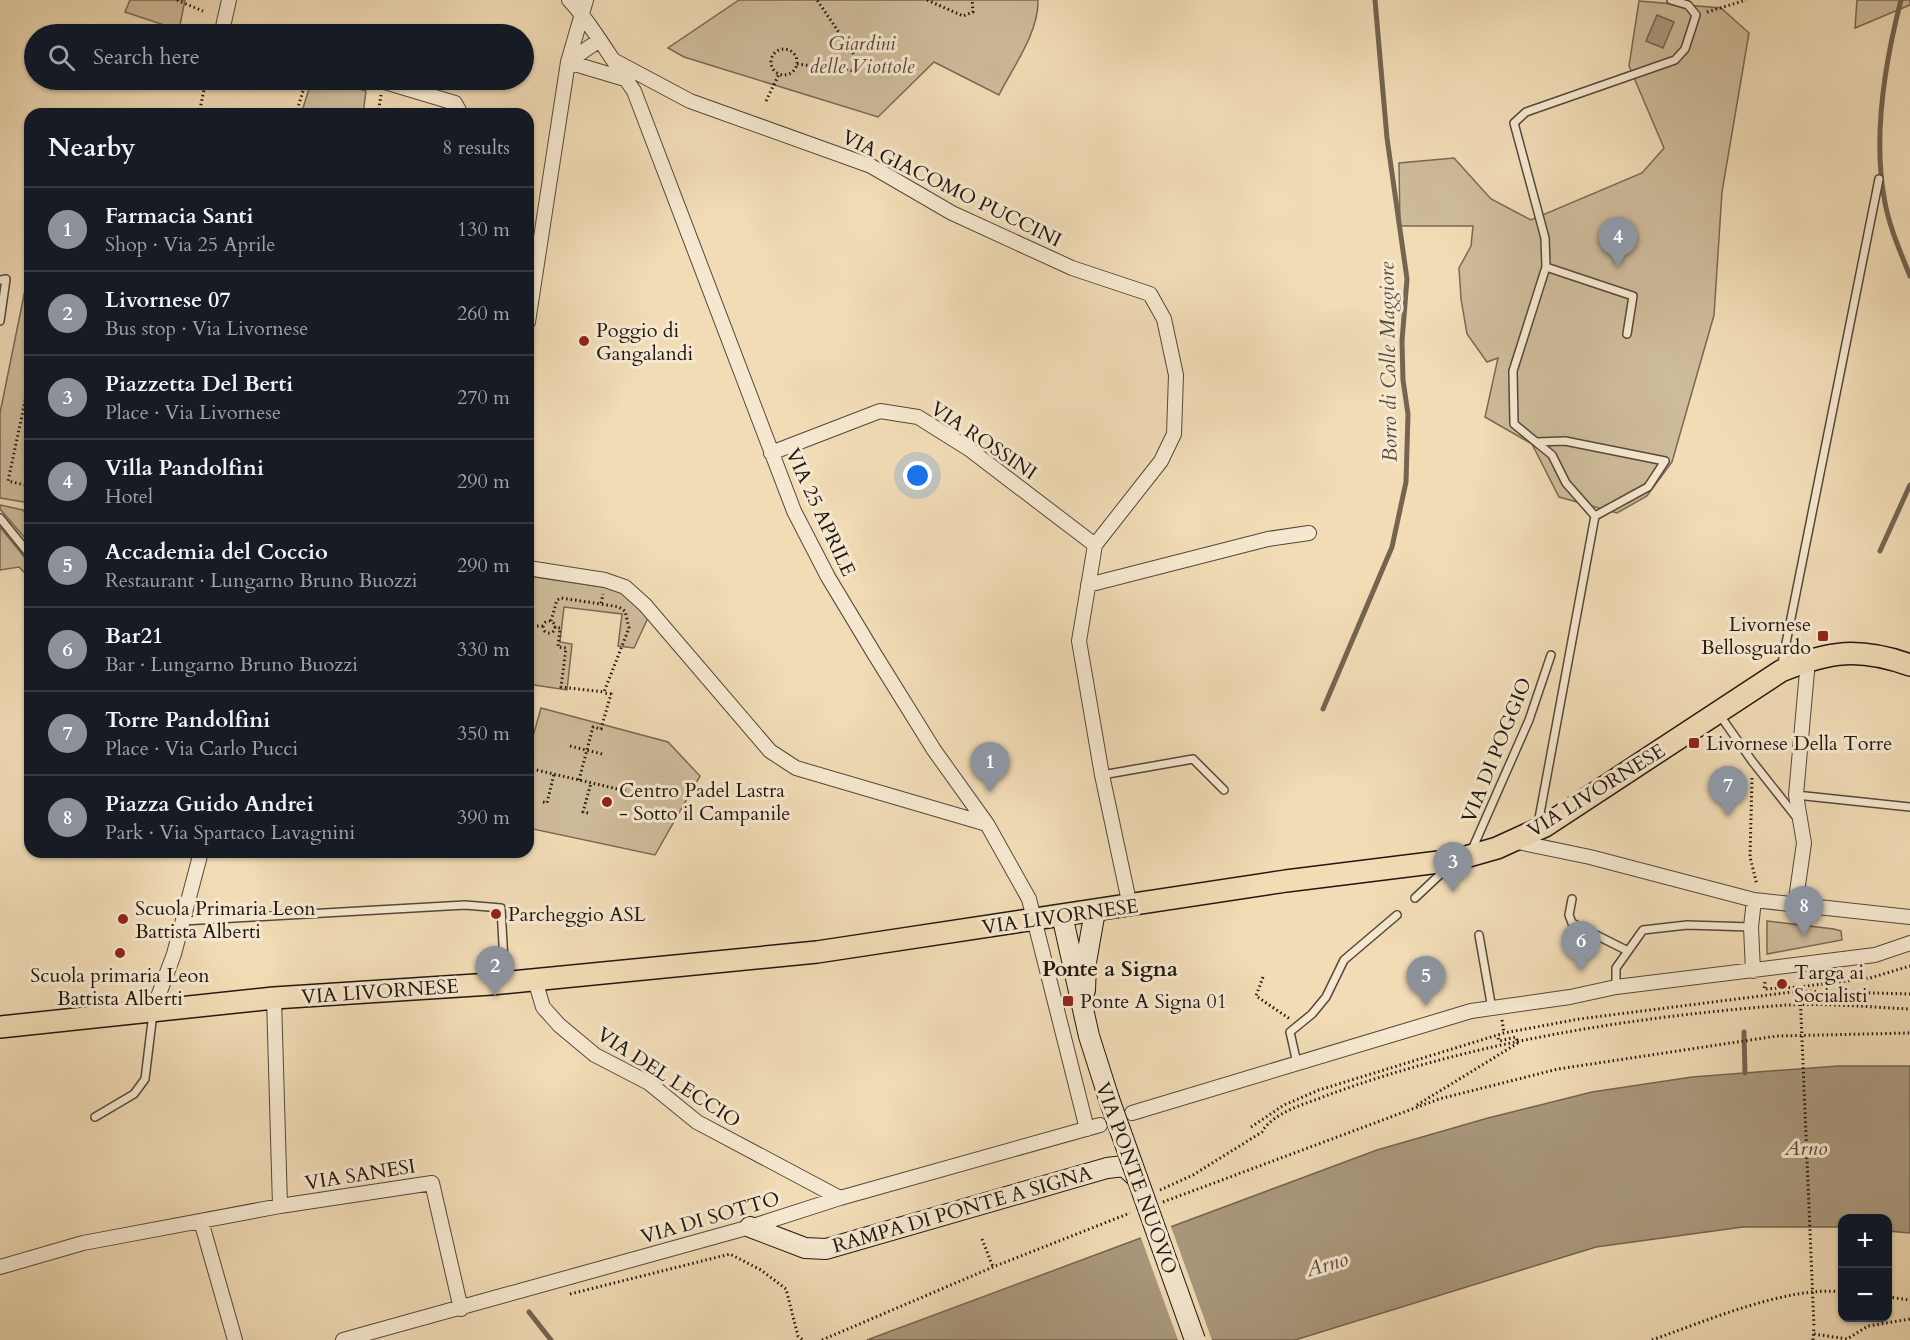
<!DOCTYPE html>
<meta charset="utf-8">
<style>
body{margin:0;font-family:Cardo,serif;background:#20242c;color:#f1f3f6}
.controls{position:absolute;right:18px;bottom:18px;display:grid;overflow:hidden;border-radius:12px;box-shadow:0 2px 4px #0004}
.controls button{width:54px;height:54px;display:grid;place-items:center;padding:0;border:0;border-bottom:2px solid #363941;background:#171b24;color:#f1f3f6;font:30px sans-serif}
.you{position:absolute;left:918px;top:476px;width:21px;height:21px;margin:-15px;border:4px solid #fff;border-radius:50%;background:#1a73e8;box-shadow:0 0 0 9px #1a73e833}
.badge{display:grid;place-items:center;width:39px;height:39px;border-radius:50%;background:#8c9099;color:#fff;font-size:20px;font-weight:700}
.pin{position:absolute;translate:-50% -50px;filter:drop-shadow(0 2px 3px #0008)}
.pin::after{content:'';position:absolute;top:32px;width:21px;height:18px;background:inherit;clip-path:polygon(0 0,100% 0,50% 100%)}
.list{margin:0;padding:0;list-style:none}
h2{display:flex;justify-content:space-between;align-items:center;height:78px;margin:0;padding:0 24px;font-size:26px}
h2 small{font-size:20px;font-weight:400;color:#9ea1a6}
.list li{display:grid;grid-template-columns:39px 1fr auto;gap:18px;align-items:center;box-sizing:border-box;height:84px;padding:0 24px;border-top:2px solid #363941}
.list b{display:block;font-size:22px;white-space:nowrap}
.list p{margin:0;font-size:20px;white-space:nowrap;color:#9ea1a6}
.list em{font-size:20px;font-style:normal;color:#9ea1a6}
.icon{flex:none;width:33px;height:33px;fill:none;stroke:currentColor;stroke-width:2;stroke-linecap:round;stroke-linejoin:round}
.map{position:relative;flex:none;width:1910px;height:1340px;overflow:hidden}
.search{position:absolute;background:#171b24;box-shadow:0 2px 4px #0004;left:24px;top:24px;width:510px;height:66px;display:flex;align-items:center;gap:15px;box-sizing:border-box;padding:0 21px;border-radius:33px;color:#9ea1a6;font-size:22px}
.panel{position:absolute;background:#171b24;box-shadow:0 2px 4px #0004;left:24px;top:108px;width:510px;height:750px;border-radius:18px}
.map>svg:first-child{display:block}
.green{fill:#cebb9a;stroke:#786954;stroke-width:1.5}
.water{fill:#aa997d;stroke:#736551;stroke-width:1.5}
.pier{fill:#f1dcb6}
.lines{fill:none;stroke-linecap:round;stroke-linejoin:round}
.stream{stroke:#736551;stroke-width:5}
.service-casing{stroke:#554839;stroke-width:10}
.minor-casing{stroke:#554839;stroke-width:16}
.secondary-casing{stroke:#21170f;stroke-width:22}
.primary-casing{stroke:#21170f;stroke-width:24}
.path{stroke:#21170f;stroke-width:3;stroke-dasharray:1.5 3;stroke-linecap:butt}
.service{stroke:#f6e8d0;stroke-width:7}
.minor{stroke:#f6e8d0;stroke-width:14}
.secondary{stroke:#f6e8d0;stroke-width:20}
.primary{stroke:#f1dcb6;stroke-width:21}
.secondary-bridge-casing{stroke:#21170f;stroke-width:22;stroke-linecap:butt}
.path-bridge{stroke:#21170f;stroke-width:3;stroke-dasharray:1.5 3;stroke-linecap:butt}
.secondary-bridge{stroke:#f6e8d0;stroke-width:20}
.poi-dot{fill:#8f2418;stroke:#f6e8d0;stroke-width:2}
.labels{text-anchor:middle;stroke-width:6;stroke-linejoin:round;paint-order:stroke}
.park-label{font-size:20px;font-style:italic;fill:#554839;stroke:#f6e8d0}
.street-label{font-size:20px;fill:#21170f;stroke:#f6e8d0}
.poi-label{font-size:20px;fill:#21170f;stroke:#f6e8d0;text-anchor:start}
.water-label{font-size:21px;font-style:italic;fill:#584b3b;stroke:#f6e8d0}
.quarter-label{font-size:22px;font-weight:bold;fill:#21170f;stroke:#f6e8d0}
</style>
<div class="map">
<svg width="1910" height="1340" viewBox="0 0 1910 1340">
<rect width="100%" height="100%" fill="#f1dcb6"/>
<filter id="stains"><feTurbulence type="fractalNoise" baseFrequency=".00333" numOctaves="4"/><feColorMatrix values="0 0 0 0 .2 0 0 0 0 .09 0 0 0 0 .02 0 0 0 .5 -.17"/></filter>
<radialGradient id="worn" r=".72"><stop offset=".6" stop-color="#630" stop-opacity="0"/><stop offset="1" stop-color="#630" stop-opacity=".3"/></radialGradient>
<!-- green -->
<path class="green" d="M130,0h55l-6,30 -54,-18z
M739,0h299c1,32 -25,67 -39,95l-65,-33 -56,55 -194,-60 -16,-9z
M1857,0h53v5l-55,23z
M1639,1l82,7 28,25 -27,159 -8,123 -42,147 -25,34 -30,17 -58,-16 -27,-53 -47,-27 13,-59 -11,4 -20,-28 -6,-35 -2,-31 12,-22 2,-20h-73l-1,-63 55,-5 37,41 40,21 111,-47 22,-25 -35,-82z
M312,80h20l34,11 -3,23h-62z
M26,285l4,1v217l-30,-5v-85z
M0,505l23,5 7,11v23l-30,-35z
M0,527l30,37v14l-11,-11 -19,3z
M528,576l82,12 14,5 24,25 -14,30 -16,-2 4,-32 -58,-7 -4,35 12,2 -5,46 -39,-6z
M541,708l127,34 32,34 -45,79 -127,-27v-74z
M1767,921l67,8 7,2 1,9 -75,14z"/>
<!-- water -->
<path class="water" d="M1657,15l17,7 -11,26 -17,-7z
M1838,1066h72v167l-22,-2v-13h-46v9h-99l-147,20 -301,93h-428l510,-190 111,-32 104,-26 100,-15z"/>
<!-- pier -->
<path class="pier" d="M1170,1224l42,116h-34l-38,-105z"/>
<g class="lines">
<!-- stream -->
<path class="stream" d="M1901,0c-16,62 -28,134 -17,197 4,27 16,54 26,79
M1880,551l30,-66
M1323,709l69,-162 14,-65 2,-68 -5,-34 -1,-39 5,-62 -20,-141 -12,-138
M1744,1032l1,41
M529,1312l22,28"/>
<defs>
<path id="service" d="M1546,267l87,29 -6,38
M0,280l6,-1 -6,42
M1536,442l29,-1 100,20 -17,26 -53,29
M0,518l30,37
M1781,668l98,-489
M1719,714l33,47 45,57
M1102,775l91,-16 31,31
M1796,795l114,12
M1538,824l57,-308 -29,-33 -14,-28 -38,-31 -1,-53 33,-104 -1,-29 -31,-115 12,-11 149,-52 10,-11 11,-34 -8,-10 -17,-5
M1471,852l58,-132 22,-65
M1415,898l33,-31
M1572,899l-3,16 3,8 54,27
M183,921l282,-16 36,3 4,72
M1479,935l13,74
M1616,987v-19l27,-38 44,-5 64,2
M1297,1063l-7,-31 22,-18 14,-17 18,-37 53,-45
M95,1117l39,-23 11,-15 8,-66"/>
<path id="minor" d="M229,0l-7,31 10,3
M569,0c23,24 44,62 65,91l160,420 34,66 47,78 59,95 53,74 42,75 58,230
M613,60l77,41 181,65 81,47 120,55 78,26 14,25 12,56 -2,59 -13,27 -66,84 -16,96 23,134 28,131
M568,62l57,17
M568,62l30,-21
M378,80l77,23 6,11
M528,322l40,-260 18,-62
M771,453l109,-42 38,6 51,32 126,96
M528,568l77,12 20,7 20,18 125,146 26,17 191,56
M1088,585l180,-46 41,-6
M1513,841l77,16 164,43 156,17
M1795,906l9,-63 -8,-48 12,-135
M1753,971l-2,-44 3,-27
M535,980l8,27 16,18 36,30 54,28 48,39 143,76
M274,998l6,208
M153,1010l21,-56 27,-102
M1132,1113l339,-102 99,-14 46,-10 259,-32 35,-12
M201,1221l34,119
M0,1267l83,-24 197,-37 152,-23 29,126
M343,1340l407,-113 90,-29 260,-73"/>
<path id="secondary" d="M1062,915l27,121 20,63
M1085,990l1,-28 9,-51
M750,1227l55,21 21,1 281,-81 17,-2 13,12"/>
<path id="primary" d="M0,1027l274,-29 217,-14 326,-32 469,-71 169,-21 42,-12 48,-22 236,-155c49,-20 78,-24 129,-6"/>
</defs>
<!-- service casing -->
<use href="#service" class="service-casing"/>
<!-- minor casing -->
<use href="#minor" class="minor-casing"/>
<!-- secondary casing -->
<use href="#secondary" class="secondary-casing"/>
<!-- primary casing -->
<use href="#primary" class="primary-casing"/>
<!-- path -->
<path class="path" d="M177,0l26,11
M927,0l36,16 10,-4 -1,-12
M1707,12l39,-12
M771 62a13 13 0 1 1 26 0a13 13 0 1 1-26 0Z
M797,64l56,7 5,-5 -3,-10 -38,-56
M766,101l13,-27 -5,11
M199,114l7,-34
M296,114l10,-33
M378,114l3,-19
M30,378l-22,103 22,5
M551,621l6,-21 4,-2 40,6 2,-10
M543 627a6 6 0 1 1 12 0a6 6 0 1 1-12 0Z
M528,626h15
M554,627l6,1 -2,19 8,1 -5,39 43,5 25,-64 -4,-17 -6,-4 -18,-3
M570,746l32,8
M528,768l98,23
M1752,778l-2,79 7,28
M579,780l14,-53 8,2 10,-35 -7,-1
M543,802l4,1 7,-29
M588,813l-5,-1 8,-29
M1263,977l-7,19 34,23
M1765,982l-1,7 35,-2
M1799,987l71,-9 40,-12
M1502,1020l2,13
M1417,1105l101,-62 -2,-6 -17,4 -2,-6
M1251,1127l33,-22 35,-15 185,-57 75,-14 221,-28 110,3
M1160,1190l33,-15 69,-43c11,-20 46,-29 66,-37 142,-52 296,-77 446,-89 44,-4 91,1 136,3
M1163,1202l276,-103 119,-30 219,-33 133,-3
M982,1239l11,28
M570,1294l160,-40 31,16 25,19 12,47 5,4
M1888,1297l22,3
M1814,1334l33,5 21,-13 42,-7
M822,1340l171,-73 137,-54
M1652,1340c51,-18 138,-55 190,-48
M1813,1340l1,-13"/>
<!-- service -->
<use href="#service" class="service"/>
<!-- minor -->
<use href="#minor" class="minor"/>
<!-- secondary -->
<use href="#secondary" class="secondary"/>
<!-- primary -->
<use href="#primary" class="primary"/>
<defs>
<path id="secondary-bridge" d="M1109,1099l86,241"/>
</defs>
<!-- secondary-bridge casing -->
<use href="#secondary-bridge" class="secondary-bridge-casing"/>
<!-- path-bridge -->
<path class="path-bridge" d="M1800,991l14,336"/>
<!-- secondary-bridge -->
<use href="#secondary-bridge" class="secondary-bridge"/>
</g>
<!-- markers -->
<g class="poi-dot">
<circle cx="584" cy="341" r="6"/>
<rect x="1817" y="630" width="12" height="12" rx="3"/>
<rect x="1688" y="737" width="12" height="12" rx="3"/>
<circle cx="607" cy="802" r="6"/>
<circle cx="496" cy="914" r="6"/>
<circle cx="123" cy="919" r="6"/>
<circle cx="120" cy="953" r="6"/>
<circle cx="1782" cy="984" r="6"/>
<rect x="1062" y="995" width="12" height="12" rx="3"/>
</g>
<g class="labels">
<!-- park labels -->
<g class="park-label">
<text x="862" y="50">Giardini<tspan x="862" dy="23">delle Viottole</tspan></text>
</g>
<!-- street labels -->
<g class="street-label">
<text transform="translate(952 188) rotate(26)" y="7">VIA GIACOMO PUCCINI</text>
<text transform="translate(984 440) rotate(34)" y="7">VIA ROSSINI</text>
<text transform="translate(821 512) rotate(65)" y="7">VIA 25 APRILE</text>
<text transform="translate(1496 750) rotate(-68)" y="7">VIA DI POGGIO</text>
<text transform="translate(1596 790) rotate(-32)" y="7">VIA LIVORNESE</text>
<text transform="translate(1060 916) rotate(-8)" y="7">VIA LIVORNESE</text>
<text transform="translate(380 991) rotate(-4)" y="7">VIA LIVORNESE</text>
<text transform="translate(669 1077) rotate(33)" y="7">VIA DEL LECCIO</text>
<text transform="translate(360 1174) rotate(-9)" y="7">VIA SANESI</text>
<text transform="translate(1137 1178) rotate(70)" y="7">VIA PONTE NUOVO</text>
<text transform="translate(962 1209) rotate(-16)" y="7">RAMPA DI PONTE A SIGNA</text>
<text transform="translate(710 1217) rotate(-16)" y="7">VIA DI SOTTO</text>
</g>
<!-- poi labels -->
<g class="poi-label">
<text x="596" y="337">Poggio di<tspan x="596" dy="23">Gangalandi</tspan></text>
<text x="1811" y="631" text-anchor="end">Livornese<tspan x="1811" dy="23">Bellosguardo</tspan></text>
<text x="1706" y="750">Livornese Della Torre</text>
<text x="619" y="797">Centro Padel Lastra<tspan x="619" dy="23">- Sotto il Campanile</tspan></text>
<text x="135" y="915">Scuola Primaria Leon<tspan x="135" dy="23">Battista Alberti</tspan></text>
<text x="508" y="921">Parcheggio ASL</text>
<text x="1794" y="979">Targa ai<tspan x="1794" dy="23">Socialisti</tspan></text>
<text x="120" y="982" text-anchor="middle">Scuola primaria Leon<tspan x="120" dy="23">Battista Alberti</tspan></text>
<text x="1080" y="1008">Ponte A Signa 01</text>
</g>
<!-- water labels -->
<g class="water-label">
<text transform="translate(1388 362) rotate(-91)" y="7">Borro di Colle Maggiore</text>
<text x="1806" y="1155">Arno</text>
<text transform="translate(1327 1264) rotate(-16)" y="7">Arno</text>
</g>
<!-- quarter labels -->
<g class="quarter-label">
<text x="1110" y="976">Ponte a Signa</text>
</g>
</g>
<rect width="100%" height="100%" filter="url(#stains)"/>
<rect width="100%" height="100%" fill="url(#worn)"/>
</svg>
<div class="controls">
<button>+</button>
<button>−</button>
</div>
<div class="you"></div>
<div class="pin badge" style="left:990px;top:792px">1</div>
<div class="pin badge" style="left:495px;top:996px">2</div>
<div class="pin badge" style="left:1453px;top:892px">3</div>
<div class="pin badge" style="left:1618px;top:267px">4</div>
<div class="pin badge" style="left:1426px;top:1006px">5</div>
<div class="pin badge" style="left:1581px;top:971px">6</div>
<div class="pin badge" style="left:1728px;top:816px">7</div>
<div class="pin badge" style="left:1804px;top:936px">8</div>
<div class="search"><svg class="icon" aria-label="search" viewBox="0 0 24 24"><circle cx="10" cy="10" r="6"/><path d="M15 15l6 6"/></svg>Search here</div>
<section class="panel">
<h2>Nearby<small>8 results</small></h2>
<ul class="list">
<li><span class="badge">1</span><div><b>Farmacia Santi</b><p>Shop · Via 25 Aprile</p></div><em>130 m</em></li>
<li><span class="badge">2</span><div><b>Livornese 07</b><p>Bus stop · Via Livornese</p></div><em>260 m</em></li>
<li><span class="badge">3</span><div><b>Piazzetta Del Berti</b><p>Place · Via Livornese</p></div><em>270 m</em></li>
<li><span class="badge">4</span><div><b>Villa Pandolfini</b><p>Hotel</p></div><em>290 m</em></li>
<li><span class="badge">5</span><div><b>Accademia del Coccio</b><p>Restaurant · Lungarno Bruno Buozzi</p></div><em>290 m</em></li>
<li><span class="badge">6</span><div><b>Bar21</b><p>Bar · Lungarno Bruno Buozzi</p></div><em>330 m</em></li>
<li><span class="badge">7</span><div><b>Torre Pandolfini</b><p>Place · Via Carlo Pucci</p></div><em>350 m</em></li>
<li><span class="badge">8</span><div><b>Piazza Guido Andrei</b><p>Park · Via Spartaco Lavagnini</p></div><em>390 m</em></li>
</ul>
</section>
</div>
